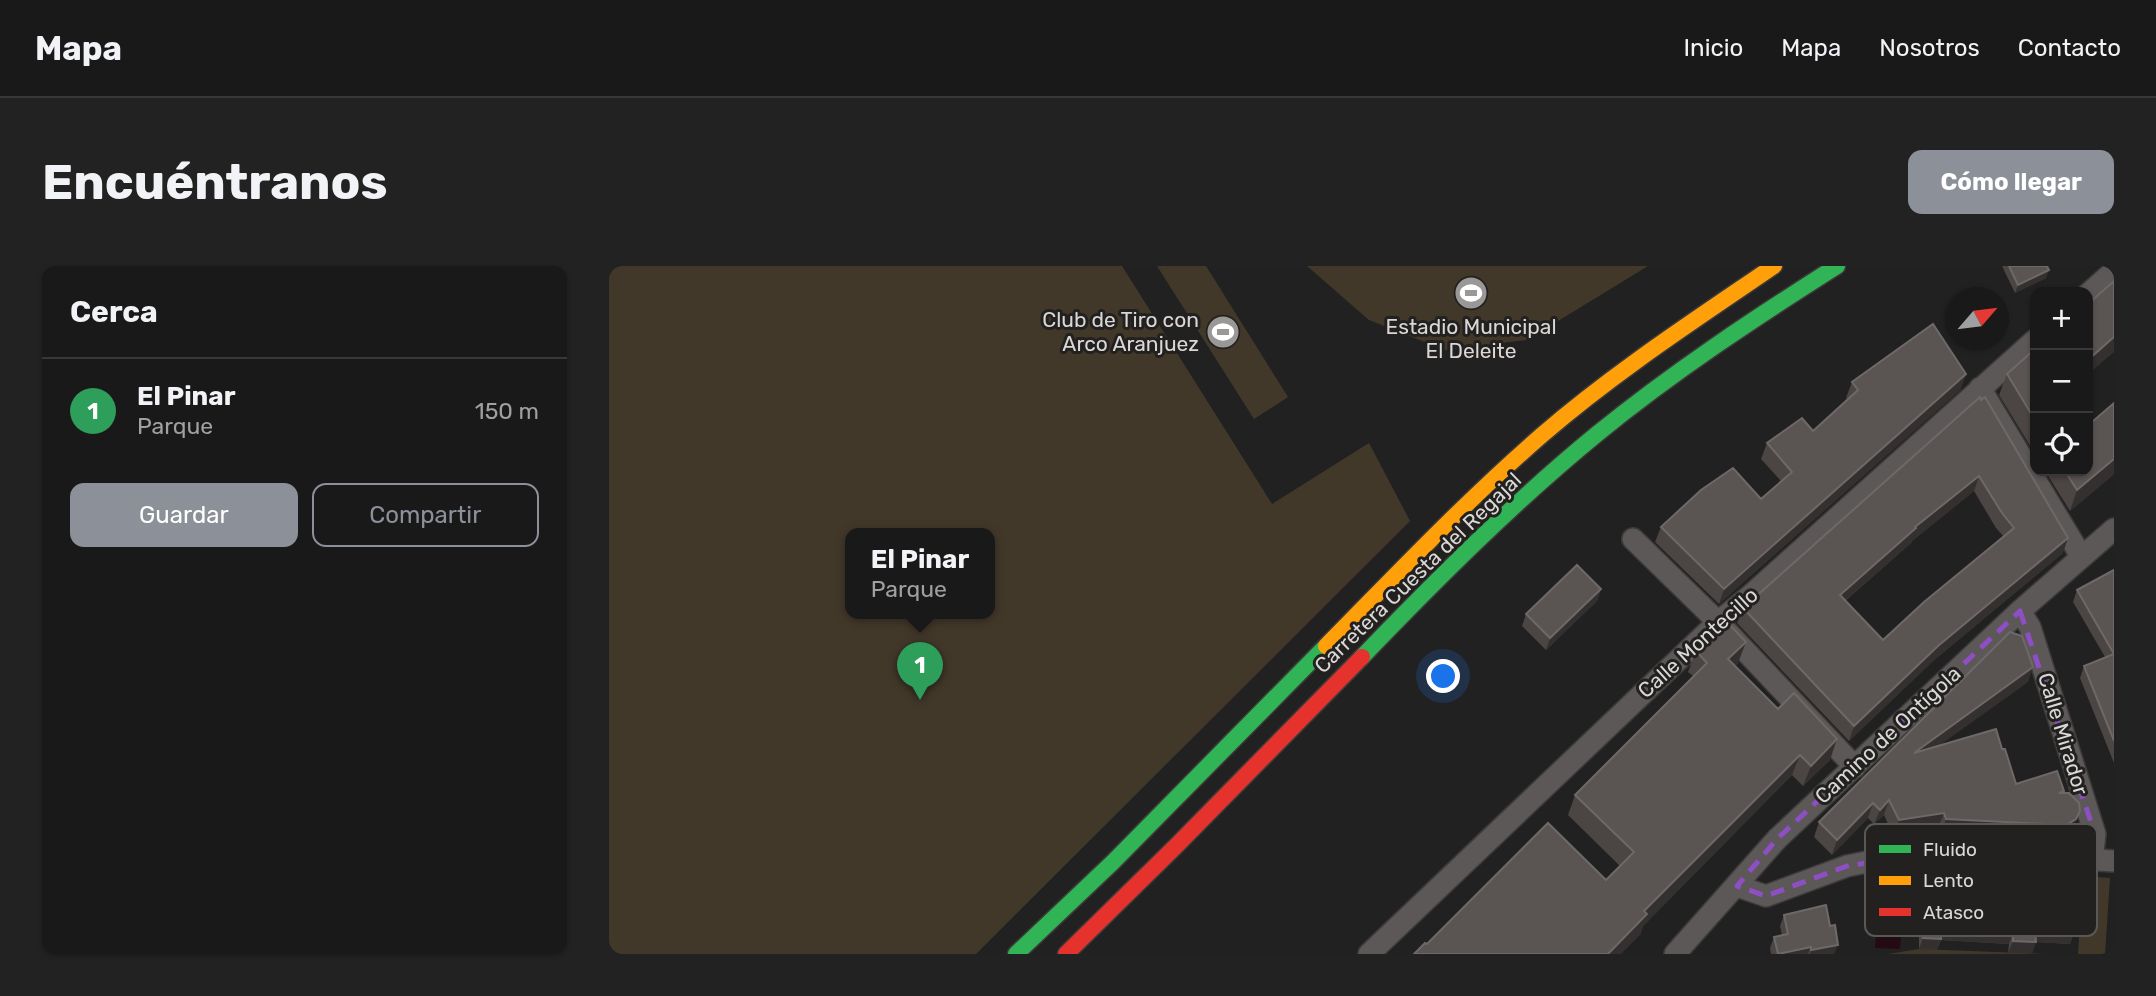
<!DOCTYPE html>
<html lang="es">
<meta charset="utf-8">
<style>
body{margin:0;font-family:Rubik,sans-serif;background:#232222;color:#f1f3f6}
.controls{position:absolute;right:21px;top:21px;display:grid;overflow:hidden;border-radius:14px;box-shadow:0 2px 5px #0004}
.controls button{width:63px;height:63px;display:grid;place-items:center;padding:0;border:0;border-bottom:2px solid #383838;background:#1a1919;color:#f1f3f6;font:35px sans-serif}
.compass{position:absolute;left:1337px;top:21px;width:63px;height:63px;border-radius:50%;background:#1a1919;box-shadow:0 2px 5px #0004;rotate:62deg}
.you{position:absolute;left:835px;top:411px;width:24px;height:24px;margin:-18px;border:5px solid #fff;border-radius:50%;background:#1a73e8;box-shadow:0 0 0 10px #1a73e833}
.badge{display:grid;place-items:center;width:46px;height:46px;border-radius:50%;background:#8c9099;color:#fff;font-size:23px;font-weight:700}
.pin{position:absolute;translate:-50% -58px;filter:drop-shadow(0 2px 4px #0008)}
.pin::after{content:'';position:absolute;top:37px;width:24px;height:21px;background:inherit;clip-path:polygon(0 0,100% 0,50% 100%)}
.popup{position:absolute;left:236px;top:262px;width:150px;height:91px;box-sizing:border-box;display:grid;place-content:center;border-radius:14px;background:#1a1919;filter:drop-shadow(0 2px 5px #0005);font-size:23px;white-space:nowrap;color:#9fa0a2}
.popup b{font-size:26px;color:#f1f3f6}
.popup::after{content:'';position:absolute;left:50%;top:100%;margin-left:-14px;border:14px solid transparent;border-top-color:#1a1919}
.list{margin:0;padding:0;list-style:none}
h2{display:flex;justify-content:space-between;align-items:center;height:91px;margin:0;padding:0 28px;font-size:30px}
h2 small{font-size:23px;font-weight:400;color:#9fa0a2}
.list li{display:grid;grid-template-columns:46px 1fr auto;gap:21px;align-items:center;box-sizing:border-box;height:105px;padding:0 28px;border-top:2px solid #383838}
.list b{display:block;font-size:26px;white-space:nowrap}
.list p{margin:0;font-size:23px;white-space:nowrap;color:#9fa0a2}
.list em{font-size:23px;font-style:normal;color:#9fa0a2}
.actions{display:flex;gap:14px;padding:21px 28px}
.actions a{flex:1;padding:16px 0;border:2px solid #8c9099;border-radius:14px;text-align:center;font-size:24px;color:#8c9099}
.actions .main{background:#8c9099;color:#fff}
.icon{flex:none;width:38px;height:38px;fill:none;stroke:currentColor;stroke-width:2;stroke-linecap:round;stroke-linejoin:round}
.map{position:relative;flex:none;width:1505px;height:688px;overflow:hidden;border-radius:14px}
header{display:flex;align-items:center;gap:42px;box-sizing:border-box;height:98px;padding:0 35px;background:#1a1919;border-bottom:2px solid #383838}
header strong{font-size:33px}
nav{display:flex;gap:38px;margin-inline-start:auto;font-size:24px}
.intro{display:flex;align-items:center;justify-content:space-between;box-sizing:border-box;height:168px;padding:0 42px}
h1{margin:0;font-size:49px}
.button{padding:18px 32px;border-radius:14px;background:#8c9099;color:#fff;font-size:24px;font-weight:700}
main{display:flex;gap:42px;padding:0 42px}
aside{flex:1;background:#1a1919;border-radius:14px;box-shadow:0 2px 5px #0004}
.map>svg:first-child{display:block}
.green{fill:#42382a;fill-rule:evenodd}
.water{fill:#230a13}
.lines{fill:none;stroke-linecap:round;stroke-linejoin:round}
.street-casing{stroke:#3c3b3a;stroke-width:24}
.fast-casing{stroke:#3c3b3a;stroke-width:19}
.slow-casing{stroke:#3c3b3a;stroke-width:19}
.jam-casing{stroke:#3c3b3a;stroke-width:19}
.street{stroke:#5d5858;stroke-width:21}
.fast{stroke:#30b455;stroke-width:16}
.slow{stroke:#ff9f0a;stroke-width:16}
.jam{stroke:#e5322d;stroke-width:16}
.wall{fill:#4b4543;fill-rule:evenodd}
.shaded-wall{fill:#34302f}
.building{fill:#5a5553;stroke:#6e6968;stroke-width:2;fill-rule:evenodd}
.marked{fill:none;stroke:#8e4ec4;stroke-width:5;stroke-dasharray:14 9;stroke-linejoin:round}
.labels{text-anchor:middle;stroke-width:6;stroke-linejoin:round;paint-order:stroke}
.poi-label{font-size:21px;fill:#d9d8d7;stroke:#232120;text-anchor:end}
.street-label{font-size:21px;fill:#d9d8d7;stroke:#232120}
.key{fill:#232120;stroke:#5a5857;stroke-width:2}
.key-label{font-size:19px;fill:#d9d8d7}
</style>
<header>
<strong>Mapa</strong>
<nav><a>Inicio</a><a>Mapa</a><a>Nosotros</a><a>Contacto</a></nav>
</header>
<div class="intro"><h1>Encuéntranos</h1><a class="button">Cómo llegar</a></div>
<main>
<aside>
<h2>Cerca<small></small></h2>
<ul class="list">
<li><span class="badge" style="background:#2e9e5b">1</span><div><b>El Pinar</b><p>Parque</p></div><em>150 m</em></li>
</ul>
<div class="actions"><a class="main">Guardar</a><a>Compartir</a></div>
</aside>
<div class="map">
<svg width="1505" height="688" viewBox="0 0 1505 688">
<rect width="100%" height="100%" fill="#222121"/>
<!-- green -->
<path class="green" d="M0,0h513l150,238 97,-61 41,78 -434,433h-367zM241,268h140v80h-140z
M548,0h49l82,131 -34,22z
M698,0h341l-121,74 -82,10 -76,-30z
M1474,610l27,2 -5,76h-27z
M1310,683l128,5h-159z"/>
<!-- water -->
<path class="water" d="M1267,670l25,1 -1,12 -25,-1z"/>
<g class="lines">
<defs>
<path id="street" d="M1479,28l26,-23
M1371,122l101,168
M1024,273l85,83 137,145
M1411,345l10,16 65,207 -3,26
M1128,620l29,10 81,-30 54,-11 45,-4 168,10
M760,688l349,-332 34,-28 283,-254
M1066,688l102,-115 243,-228 94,-82"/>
<path id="fast" d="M753,391c75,-78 152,-155 235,-223 76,-62 158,-116 240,-168
M407,688l97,-92 213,-216"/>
<path id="slow" d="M717,380c71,-72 140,-145 216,-211 73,-63 153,-115 232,-169"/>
<path id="jam" d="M457,688l110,-108 186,-189"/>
</defs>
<!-- street casing -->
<use href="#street" class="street-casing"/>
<!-- fast casing -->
<use href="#fast" class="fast-casing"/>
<!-- slow casing -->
<use href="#slow" class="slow-casing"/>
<!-- jam casing -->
<use href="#jam" class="jam-casing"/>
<!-- street -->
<use href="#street" class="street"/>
<!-- fast -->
<use href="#fast" class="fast"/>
<!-- slow -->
<use href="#slow" class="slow"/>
<!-- jam -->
<use href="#jam" class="jam"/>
</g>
<!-- wall -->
<path class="wall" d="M1393,0h45l-1,12 -31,15z
M1426,83v105l-36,-59 8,-21z
M1357,108l-6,16 -241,214 -64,-62 6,-15 100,-28 20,-18 -20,-22 6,-16 46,-12 35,-31 -2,-2 6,-16z
M1371,131l83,156 -130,108 -84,80 -112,-118 6,-15zM1365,225l22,37 8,9 -121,103 -38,-39 66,-58 1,-2z
M1505,137v71l-44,37 -25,-40h43l4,-49z
M1505,304v193l-34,-85 4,-12 21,-9 -32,-55 4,-12z
M992,323l-4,12 -51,49 -24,-24 4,-12z
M1087,385l42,12 -3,3 95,94 -27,26 -11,-11 -149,151 -3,9 -213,9 179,-64 14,-14 -52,-51 7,-20 118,-119 -5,-4z
M1419,416l-89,63 63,4 14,35 47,9 11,33 -3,7 -11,6 -119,-5 -3,-6 -45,7 -9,-20 -10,9 -6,-6 -36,37 -18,-18 5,-15z
M1274,614l142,9 1,-4 27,4 19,24 2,19 -4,12 -34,-2 -4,11h-24l1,-9 -68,-4 -4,10 -18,-1v-22l-41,-2 1,-33z
M1175,649l50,39h-63l-1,-6 4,-11 8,-2 -2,-9z"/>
<!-- shaded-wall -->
<path class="shaded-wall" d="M1440,4l-3,8 -31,15 3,-8z
M1505,71v15l-26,22v-14z
M1357,108l-6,16 -241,214 5,-15z
M1505,193v15l-44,37 7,-21z
M1370,210l-5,15 -62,50 -1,2 -77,67 6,-15 75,-68z
M1459,272l-5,15 -130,108 -84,80 5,-15 84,-80z
M992,323l-4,12 -51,49 4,-12z
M1137,376l-8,21 -17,16 7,-20z
M1424,401l-5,15 -120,86 6,-15z
M1228,473l-7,21 -27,26 8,-20z
M1191,489l-8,20 -149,151 -3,9 -19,19h-13l36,-43z
M1280,534l-5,15 -10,9 6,-14z
M1264,537l-5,15 -36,37 5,-15z
M1471,545l-9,22 -11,6 -119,-5 5,-15z
M1335,547l-6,15 -45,7 6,-15z
M1273,648l42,2 -5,11 -41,-2z
M1332,663l72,4 -4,11 -68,-4 -4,10 -18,-1 4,-11z
M1426,665l39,1 -4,12 -34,-2 -4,11h-24l5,-12z
M1229,679l-4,9h-24l1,-4z
M1202,681l-3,7h-27z"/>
<!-- building -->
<path class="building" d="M1400,0h38l2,4 -31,15z
M1505,15v56l-26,23v-56z
M1324,58l33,50 -242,215 -63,-62 40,-37 32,-22 28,31 31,-27 -25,-29 35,-25 11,13 45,-41 -6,-8z
M1426,83v71l-28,-46z
M1371,131l1,3 4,-3 83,141 -130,108 -84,80 -111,-118zM1370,210l23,37 12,15 -90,74 -41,38 -43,-45 76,-67 -1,-1z
M1505,137v56l-37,31 -12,-19h23v-57l4,8z
M968,299l24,24 -51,49 -24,-24z
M1505,304v171l-30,-75 30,-12 -37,-64z
M1117,355l20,21 -18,17 50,50 16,-16 43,46 -26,27 -11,-11 -156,156 3,3 -39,40h-194l11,-11 2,1 121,-121 58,57 28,-28 -59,-57 132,-132 -11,-12z
M1401,366l12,4 11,31 -119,86 82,-24 6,20h3l11,35 41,-13 7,20 -5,2h10l10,10 1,8 -4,8 -10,6 -120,-6 -2,-6 -45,7 -10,-20 -9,10 -7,-7 -36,37 -18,-18z
M1274,614l143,9v-4h27v4l20,1 -1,23h3l-1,19 -39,-1 1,11 -23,-1v-8l-72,-4v10l-18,-1 1,-22 -42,-2z
M1217,639l4,21 5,-1 3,20 -27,5v-3l-33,7 -4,-17 14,-3 -4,-19z"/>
<!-- marked area -->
<path class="marked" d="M1411,345l75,223 -3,26 -146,-9 -99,15 -81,30 -29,-10 40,-47z"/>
<!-- icons -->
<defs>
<symbol id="stadium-disc" viewBox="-11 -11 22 22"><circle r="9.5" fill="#999897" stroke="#232120"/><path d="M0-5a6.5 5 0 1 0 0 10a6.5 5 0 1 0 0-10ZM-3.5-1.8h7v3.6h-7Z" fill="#fff"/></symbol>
</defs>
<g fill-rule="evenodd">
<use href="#stadium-disc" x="843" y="8" width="38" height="38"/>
<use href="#stadium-disc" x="595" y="47" width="38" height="38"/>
</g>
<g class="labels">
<!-- poi labels -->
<g class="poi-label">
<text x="590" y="61">Club de Tiro con<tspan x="590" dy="24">Arco Aranjuez</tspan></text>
<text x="862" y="68" text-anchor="middle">Estadio Municipal<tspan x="862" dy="24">El Deleite</tspan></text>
</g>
<!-- street labels -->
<g class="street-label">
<text transform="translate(809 307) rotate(-44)" y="7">Carretera Cuesta del Regajal</text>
<text transform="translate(1089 377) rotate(-42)" y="7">Calle Montecillo</text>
<text transform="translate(1454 468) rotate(73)" y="7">Calle Mirador</text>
<text transform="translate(1279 469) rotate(-43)" y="7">Camino de Ontígola</text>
</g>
</g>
<!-- legend -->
<rect x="1256" y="558" width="232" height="112" rx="10" class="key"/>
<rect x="1270" y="579" width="32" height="8" fill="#30b455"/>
<rect x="1270" y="610" width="32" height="9" fill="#ff9f0a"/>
<rect x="1270" y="642" width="32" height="8" fill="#e5322d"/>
<g class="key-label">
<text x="1314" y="590">Fluido</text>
<text x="1314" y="621">Lento</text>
<text x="1314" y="653">Atasco</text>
</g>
</svg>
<div class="controls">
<button>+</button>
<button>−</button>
<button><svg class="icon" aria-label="locate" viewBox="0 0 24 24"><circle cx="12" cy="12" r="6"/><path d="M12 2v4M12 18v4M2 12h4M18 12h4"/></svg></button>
</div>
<svg class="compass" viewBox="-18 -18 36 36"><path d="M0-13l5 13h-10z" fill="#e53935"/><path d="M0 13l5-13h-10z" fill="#9fa0a2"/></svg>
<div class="you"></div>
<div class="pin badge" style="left:311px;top:434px;background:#2e9e5b">1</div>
<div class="popup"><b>El Pinar</b>Parque</div>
</div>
</main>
